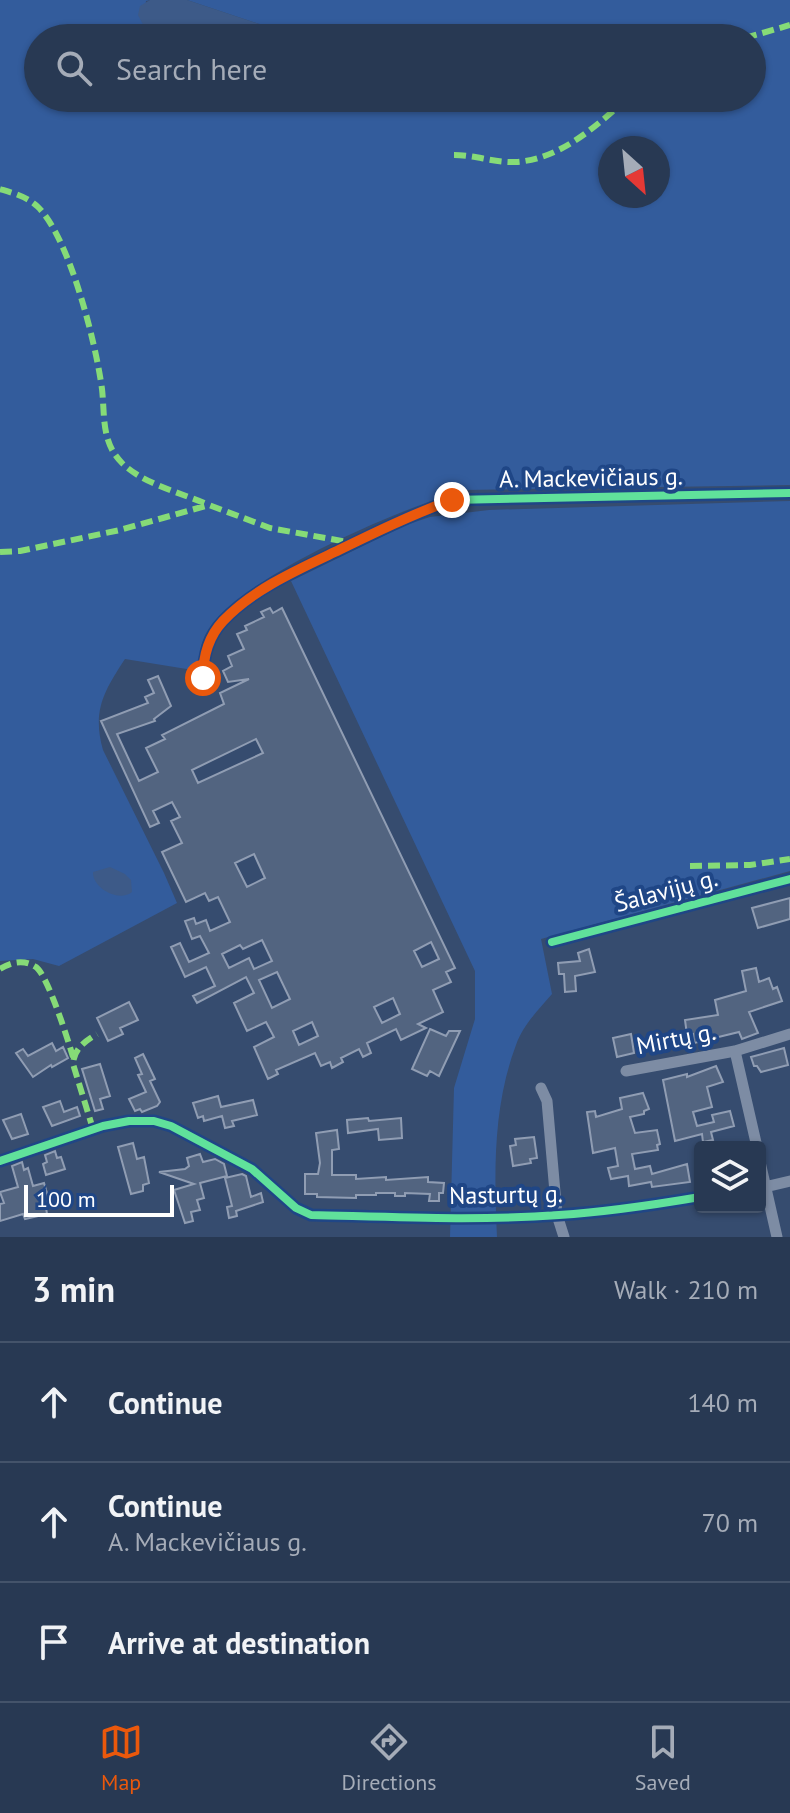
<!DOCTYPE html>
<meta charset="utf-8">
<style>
body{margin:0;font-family:"PT Sans",sans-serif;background:#30405a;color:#f1f3f6}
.controls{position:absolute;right:24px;bottom:24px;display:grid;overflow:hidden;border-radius:8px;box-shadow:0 2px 6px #0004}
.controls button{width:72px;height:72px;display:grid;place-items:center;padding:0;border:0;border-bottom:2px solid #44536a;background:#283953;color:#f1f3f6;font:40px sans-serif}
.compass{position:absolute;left:598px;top:136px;width:72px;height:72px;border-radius:50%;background:#283953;box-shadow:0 2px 6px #0004;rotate:153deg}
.scale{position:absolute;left:24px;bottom:20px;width:150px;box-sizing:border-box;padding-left:8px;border:4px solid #fff;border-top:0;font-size:22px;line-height:28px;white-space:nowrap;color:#fff;-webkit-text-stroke:6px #1f4686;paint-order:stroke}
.stop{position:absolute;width:24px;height:24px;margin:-18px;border:6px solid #ea580c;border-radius:50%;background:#fff}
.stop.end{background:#ea580c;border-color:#fff;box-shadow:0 2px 8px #0008}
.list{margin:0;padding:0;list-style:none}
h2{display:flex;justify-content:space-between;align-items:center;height:104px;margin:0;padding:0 32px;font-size:34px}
h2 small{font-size:26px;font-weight:400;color:#a5acb8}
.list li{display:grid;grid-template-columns:52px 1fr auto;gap:24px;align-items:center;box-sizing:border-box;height:120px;padding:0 32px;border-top:2px solid #44536a}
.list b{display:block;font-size:30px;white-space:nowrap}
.list p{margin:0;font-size:26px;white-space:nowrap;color:#a5acb8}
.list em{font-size:26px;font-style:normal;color:#a5acb8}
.icon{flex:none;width:44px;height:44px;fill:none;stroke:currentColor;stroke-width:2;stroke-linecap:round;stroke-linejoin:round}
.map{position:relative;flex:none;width:790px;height:1237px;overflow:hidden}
.search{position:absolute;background:#283953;box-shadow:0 2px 6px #0004;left:24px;right:24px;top:24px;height:88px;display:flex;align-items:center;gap:20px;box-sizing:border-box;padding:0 28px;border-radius:44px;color:#a5acb8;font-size:30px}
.sheet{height:464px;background:#283953}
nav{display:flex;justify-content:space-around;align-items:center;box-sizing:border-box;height:112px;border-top:2px solid #44536a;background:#283953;font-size:22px;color:#a5acb8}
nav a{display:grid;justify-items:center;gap:4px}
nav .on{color:#ea580c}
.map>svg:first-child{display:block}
.green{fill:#335c9c;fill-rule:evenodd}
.water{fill:#3d5a88}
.building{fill:#526480;stroke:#909db3;stroke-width:2;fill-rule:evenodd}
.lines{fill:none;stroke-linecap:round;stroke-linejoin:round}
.street{stroke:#7d8ca4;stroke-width:11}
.quiet{stroke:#86db77;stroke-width:6;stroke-dasharray:12 6;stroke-linecap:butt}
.cycleway-casing{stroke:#1f4686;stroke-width:13}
.cycleway{stroke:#60e19b;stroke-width:8}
.route{stroke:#ea580c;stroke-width:10}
.labels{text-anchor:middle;stroke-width:8;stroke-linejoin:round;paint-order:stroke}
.street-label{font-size:24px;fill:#fff;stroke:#1f4686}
</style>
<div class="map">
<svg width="790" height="1237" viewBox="0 0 790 1237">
<rect width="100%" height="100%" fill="#364c6f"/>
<!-- green -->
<path class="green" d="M0,0h150l-4,1 -3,27 8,10h-113v60h714v-60h-463l-9,-7 -93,-31h603v485l-325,5c-62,17 -223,86 -257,140 -8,13 -9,25 -9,41l-74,-12c-21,32 -33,52 -22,91l61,123 13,30 -118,63 -26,-7 -33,2zM610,148h48v48h-48z
M790,501v370l-249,68 11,55c-13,15 -29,31 -36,51 -23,61 -22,127 -19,192h-47l4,-149 21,-69v-48l-184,-390 115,-56 24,-8 59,-7z"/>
<!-- water -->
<path class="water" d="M187,0l93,31 9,7h-139l-12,-23 2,-9 10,-6z
M110,867l15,7 6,6 1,12c-13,11 -40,-4 -39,-20z"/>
<!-- building -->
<path class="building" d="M270,608l3,5 9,-5 173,360 -9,4 5,10 -18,8 10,22 -25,12 8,4 -25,12 -5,-11 -29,14 4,10 -8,4 -4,-8 -18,9 2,4 -11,6 -2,-6 -9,4 -6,-13 -39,17 2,4 -10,5 -14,-32 20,-10 -8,-15 -19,9 -13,-28 20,-10 -8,-16 -49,26 -4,-7 22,-10 -9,-19 -21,10 -14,-30 9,-4 9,19 20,-9 -9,-17 -8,3 -7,-18 9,-3 2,6 10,-4 4,11 20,-9 -12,-25 -9,4 -4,-8 -19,9 -24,-50 20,-9 -11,-22 9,-4 -8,-15 -19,9 6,12 -9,4 -49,-106 47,-18 -3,-6 9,-4 -6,-13 10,-4 13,30 -17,13 1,2 -38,13 22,47 19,-9 -12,-24 19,-9 -3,-4 62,-31 -4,-11 29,-14 -21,3 -5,-11 9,-5 -4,-10 16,-7 -7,-15 10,-4 -2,-4 19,-9 -3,-5zM256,739l7,14 -65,30 -6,-13zM254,854l11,24 -18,9 -12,-24zM262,940l10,21 -18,8 -5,-11 -20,10 -7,-14 18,-9 3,4zM431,942l8,17 -17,8 -8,-16zM277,972l13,27 -18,9 -13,-28zM393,998l7,16 -18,9 -8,-16zM312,1022l6,14 -19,9 -6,-14z
M790,898v21l-32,9 -6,-20z
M589,949l6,23 -20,4 1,15 -11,1 -1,-18h-5l-1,-11 22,-2 -2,-8z
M756,968l3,14 10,-4 4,11 4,-2 5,14 -33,11 9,21 -16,6 -3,-7 -45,11 -1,-9 -6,1 -2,-15 33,-5 -3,-15 31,-9 -4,-20z
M129,1002l9,18 -18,8 3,6 -15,7 -11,-23z
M430,1029l16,7 3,-5h11l-21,45 -9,-5 -3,5 -15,-7z
M631,1034l3,19 -17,4 -4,-19z
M52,1043l4,8 7,-4 5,11 -16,9 -1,-2 -18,12 -17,-24 7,-4 5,7z
M784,1048l4,17 -27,7 -4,-6h-3l-3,-9z
M143,1054l12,25 -5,2 10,21 -3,4 -15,6 -2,-3 -5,2 -6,-12 17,-7 -8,-17 4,-1 -7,-16z
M100,1064l10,32 -10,3 3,10 -8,2 -13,-42z
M716,1066l7,16 -16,5 5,20 -19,5 4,14 17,-4 -2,-7 18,-4 4,15 -23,6 2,8 -10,2 -1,-8 -27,7 -12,-61 24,-6v3z
M643,1093l6,16 -5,2v3l-14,3 5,16 22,-3 3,14 -3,1 1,5 -26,4 3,15 15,-3 2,8 35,-10 3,18 -38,5 -1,-5 -22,4 -1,-10 -17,3 -3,-11 10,-2 -3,-18 -22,5 -6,-41 8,-1 1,6 26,-8 -2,-11z
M218,1096l3,11 32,-7 4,15 -25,6 2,5 -9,2 -3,-12 -18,5 -1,-5 -5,2 -5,-15z
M60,1101l4,11 13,-5 3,9 -28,10 -9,-19z
M21,1114l7,20 -16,5 -9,-19z
M368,1118l1,3 32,-3 1,20 -23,2 -1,-11 -30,4 -1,-13z
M337,1130l2,19 -7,1v25h24v4l30,-2v3l42,-3v5l16,1 -1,10h-4v8h-10l1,-7 -25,-1v3h-10v-3h-19v2h-20v3l-39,-1v-3h-12v-20h13l2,-11 -4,-30z
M534,1137l3,21 -7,1 1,4 -18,3 -3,-20 6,-1 -1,-6z
M133,1143l4,16 7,-2 5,26 -6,2v6l-12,3 -13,-47z
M55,1151l2,7 4,-1 4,12 -19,6 -3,-11 4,-2 -2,-7z
M200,1154l3,8 12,-3 9,5 3,12 -27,7 4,15 -7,2 3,10 -9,2 2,9 -8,2 -11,-33 20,-6 -35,-12 26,-3 4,-3 -2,-8z
M22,1162l2,8 4,-2 5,18 11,-3 5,17 -4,1 2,13 -22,5 -2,-5 -23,7v-17l4,-1 -4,-11 18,-5 -6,-21z
M242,1174l4,2 5,21 10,-4 2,9 -27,9 1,5 -8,2 -2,-11 5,-1 -7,-28z"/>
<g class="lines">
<!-- street -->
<path class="street" d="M203,678c0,-20 5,-41 20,-57 29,-31 73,-50 110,-68 39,-19 78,-38 119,-53l338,-7
M552,942l238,-63
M735,1051l22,96
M626,1071l109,-20 55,-17
M541,1088l6,13 10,114 7,22
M0,1161l103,-35 26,-5h25l17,5 81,43 44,39 15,7c83,2 166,6 248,0 47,-3 94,-10 141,-18
M760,1162l17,75
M761,1188l29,-7"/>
<!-- quiet -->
<path class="quiet" d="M745,38l45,-13
M454,155c21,0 41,8 62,7 45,-3 80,-36 112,-64
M0,189c13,4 28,8 38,18 32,32 58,137 64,182 3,27 -1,53 20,74 21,21 60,30 87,42
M0,552l20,-1 100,-21 89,-25 61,23 83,15
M690,866l60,-1 40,-6
M0,969c11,-7 24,-10 36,-2 12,9 32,73 37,90
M93,1129l-20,-65c1,-15 12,-23 24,-30"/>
<defs>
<path id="cycleway" d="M203,678c0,-20 5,-41 20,-57 29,-31 73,-50 110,-68 39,-19 78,-38 119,-53l338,-7
M552,942l238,-63
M0,1161l103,-35 26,-5h25l17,5 81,43 44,39 15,7c83,2 166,6 248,0 47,-3 94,-10 141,-18"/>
</defs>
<!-- cycleway casing -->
<use href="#cycleway" class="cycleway-casing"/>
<!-- cycleway -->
<use href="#cycleway" class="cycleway"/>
</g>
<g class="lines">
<!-- route -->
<path class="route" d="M203,678c0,-20 5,-41 20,-57 30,-32 76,-52 116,-71 37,-18 74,-36 113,-50"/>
</g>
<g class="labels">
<!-- street labels -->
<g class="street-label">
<text transform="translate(591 478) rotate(-1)" y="8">A. Mackevičiaus g.</text>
<text transform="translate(666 891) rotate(-15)" y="8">Šalavijų g.</text>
<text transform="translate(676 1039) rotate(-11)" y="8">Mirtų g.</text>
<text transform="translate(506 1195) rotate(-1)" y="8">Nasturtų g.</text>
</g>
</g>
</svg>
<div class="controls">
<button><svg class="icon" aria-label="layers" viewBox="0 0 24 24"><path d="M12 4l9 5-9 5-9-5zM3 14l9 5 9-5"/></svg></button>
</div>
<svg class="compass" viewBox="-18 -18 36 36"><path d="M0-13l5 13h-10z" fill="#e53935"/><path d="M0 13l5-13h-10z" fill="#a5acb8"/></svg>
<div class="scale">100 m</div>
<div class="stop" style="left:203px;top:678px"></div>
<div class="stop end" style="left:452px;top:500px"></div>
<div class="search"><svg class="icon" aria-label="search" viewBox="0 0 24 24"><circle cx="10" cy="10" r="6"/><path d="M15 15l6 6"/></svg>Search here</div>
</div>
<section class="sheet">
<h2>3 min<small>Walk · 210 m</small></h2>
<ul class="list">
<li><svg class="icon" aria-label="ahead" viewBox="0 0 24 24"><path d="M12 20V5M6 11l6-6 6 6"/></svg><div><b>Continue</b></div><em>140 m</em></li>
<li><svg class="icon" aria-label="ahead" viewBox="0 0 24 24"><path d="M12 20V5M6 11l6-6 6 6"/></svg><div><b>Continue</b><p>A. Mackevičiaus g.</p></div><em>70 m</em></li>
<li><svg class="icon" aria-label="arrive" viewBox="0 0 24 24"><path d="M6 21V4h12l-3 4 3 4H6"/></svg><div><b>Arrive at destination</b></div></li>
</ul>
</section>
<nav>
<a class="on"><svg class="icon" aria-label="map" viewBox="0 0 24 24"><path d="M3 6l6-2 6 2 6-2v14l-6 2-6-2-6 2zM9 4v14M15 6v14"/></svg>Map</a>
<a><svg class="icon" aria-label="directions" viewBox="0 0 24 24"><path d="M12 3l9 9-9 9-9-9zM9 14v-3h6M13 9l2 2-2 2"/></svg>Directions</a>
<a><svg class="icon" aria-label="saved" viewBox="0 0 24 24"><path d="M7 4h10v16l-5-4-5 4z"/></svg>Saved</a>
</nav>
